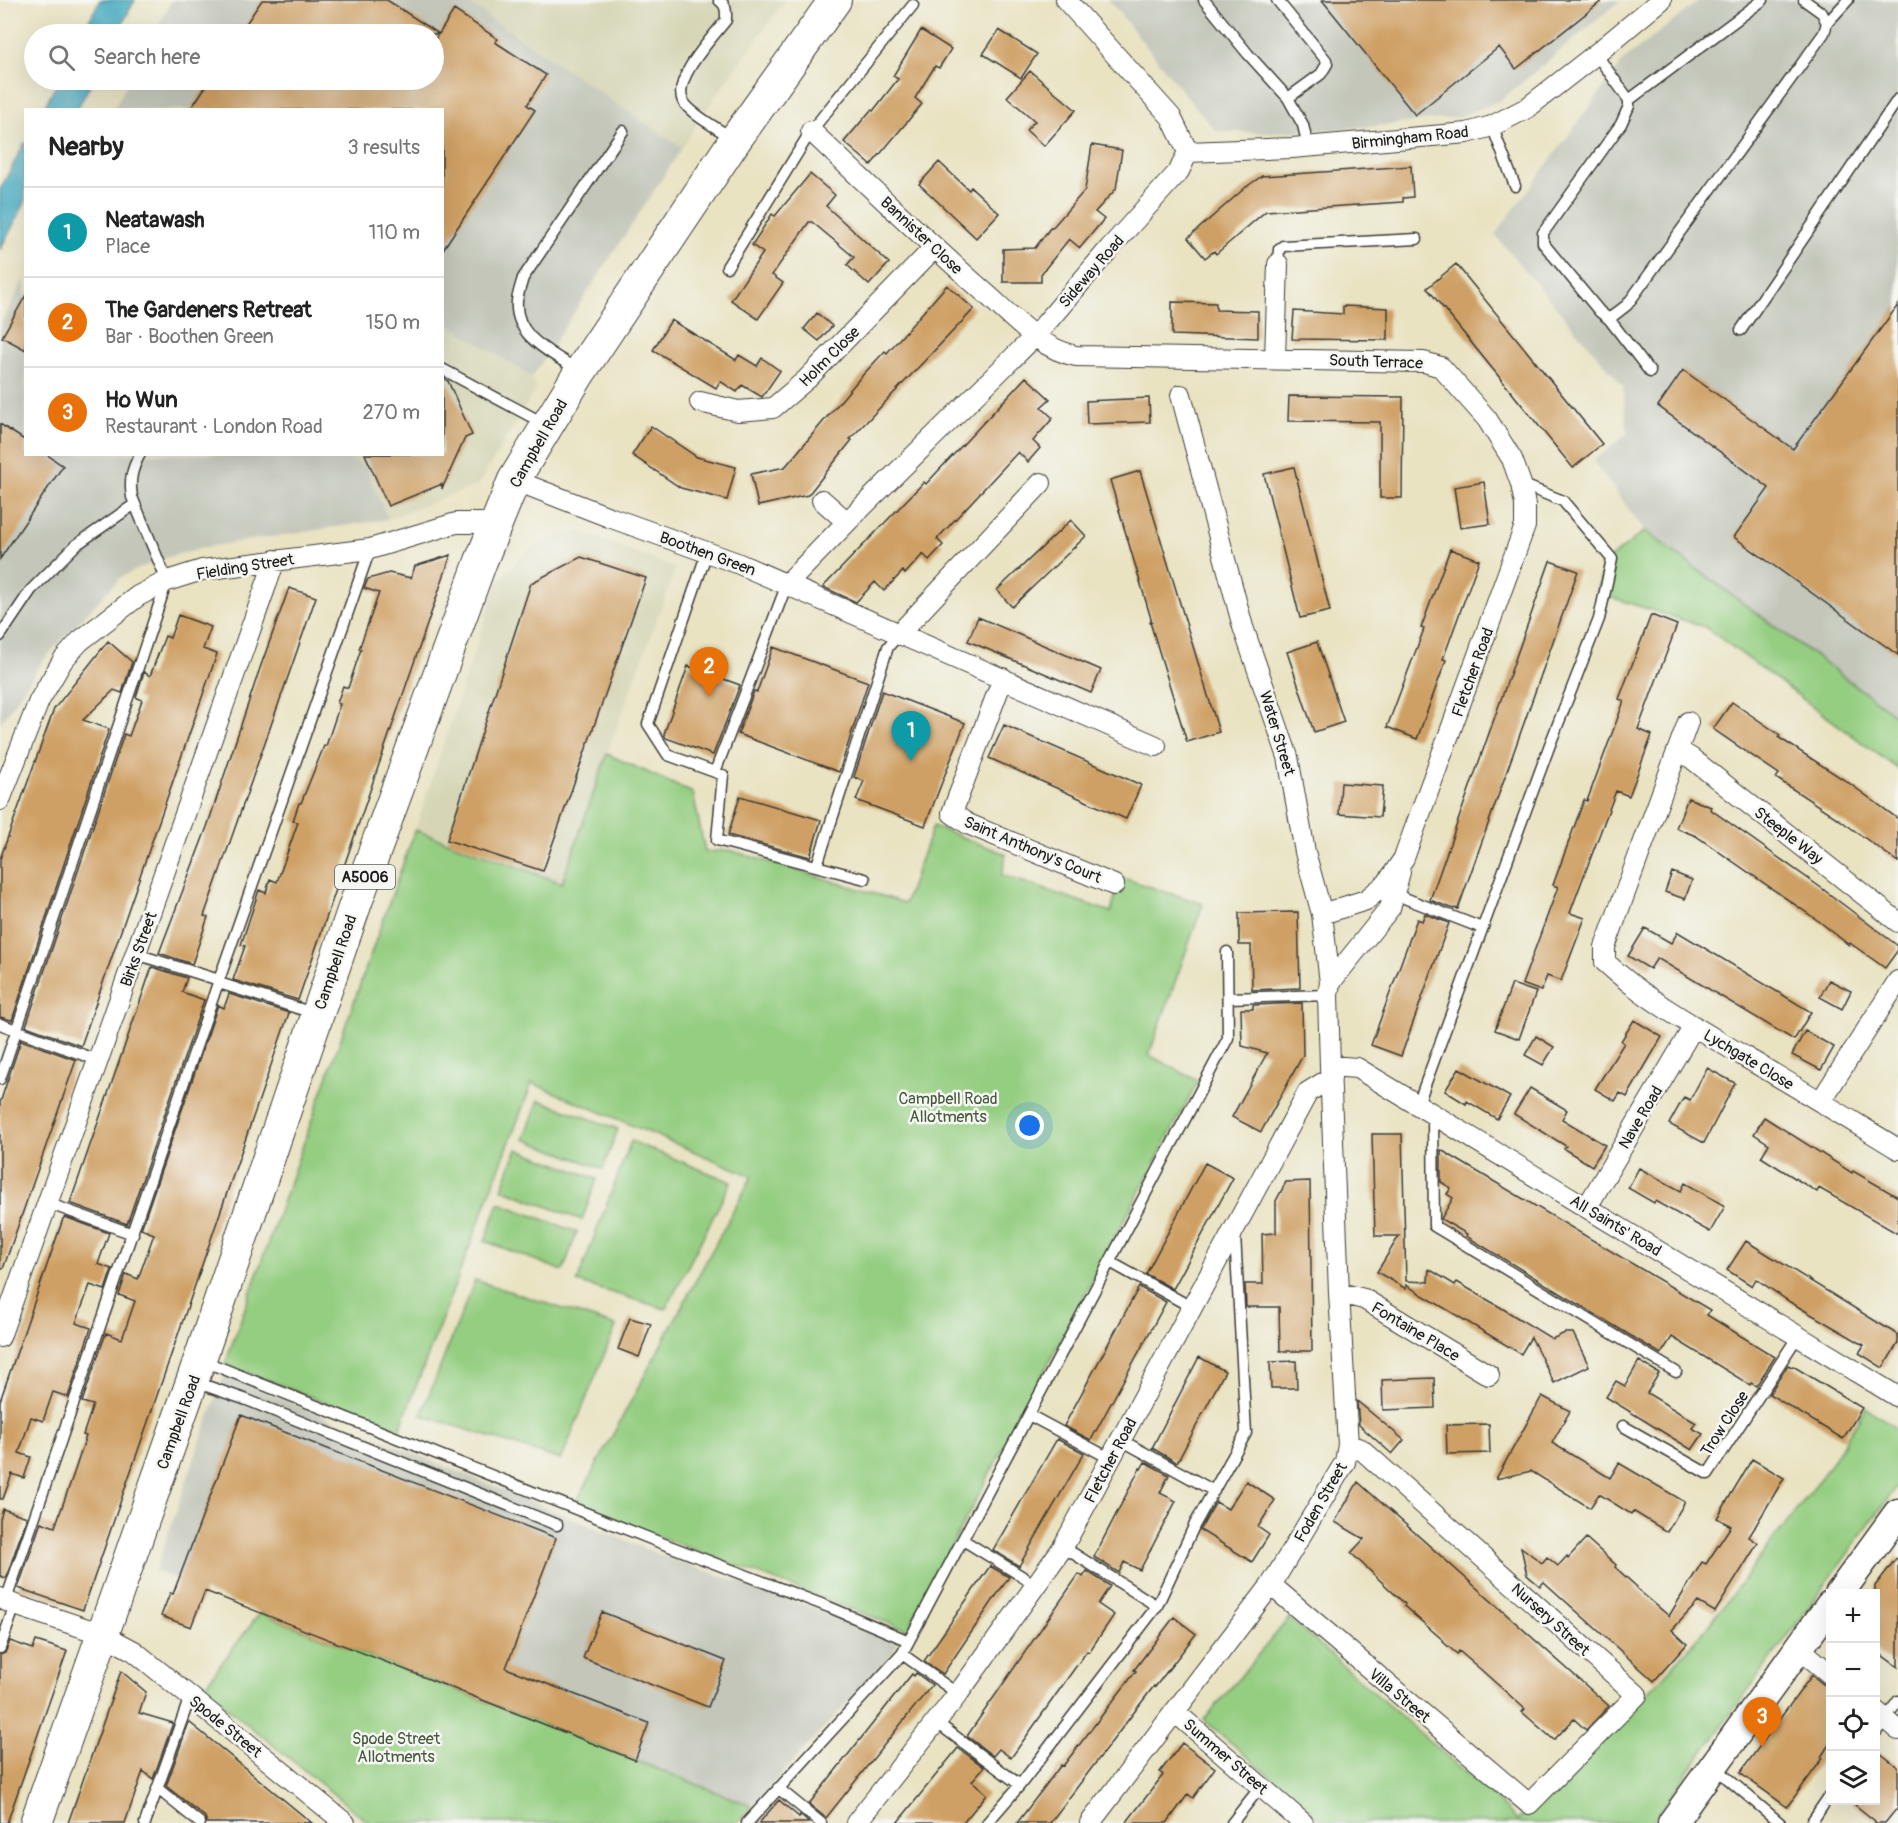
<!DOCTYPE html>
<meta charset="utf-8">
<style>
body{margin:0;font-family:Pangolin,sans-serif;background:#f2f2f2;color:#222}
.controls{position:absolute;right:18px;bottom:18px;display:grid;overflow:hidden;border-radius:0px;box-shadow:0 6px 24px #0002}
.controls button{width:54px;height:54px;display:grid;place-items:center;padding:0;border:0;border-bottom:2px solid #e0e0e0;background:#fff;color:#222;font:30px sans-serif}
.you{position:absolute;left:1030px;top:1126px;width:21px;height:21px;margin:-15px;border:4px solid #fff;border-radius:50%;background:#1a73e8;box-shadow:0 0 0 9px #1a73e833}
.badge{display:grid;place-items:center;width:39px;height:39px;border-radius:50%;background:#b5179e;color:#fff;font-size:20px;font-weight:700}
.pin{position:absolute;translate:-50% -50px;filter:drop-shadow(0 2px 3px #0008)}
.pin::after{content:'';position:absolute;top:32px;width:21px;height:18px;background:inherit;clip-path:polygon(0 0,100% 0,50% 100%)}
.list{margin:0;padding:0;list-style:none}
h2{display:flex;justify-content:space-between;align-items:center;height:78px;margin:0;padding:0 24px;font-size:26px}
h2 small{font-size:20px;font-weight:400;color:#767676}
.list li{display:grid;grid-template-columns:39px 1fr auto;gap:18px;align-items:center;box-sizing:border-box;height:90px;padding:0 24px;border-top:2px solid #e0e0e0}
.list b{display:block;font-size:22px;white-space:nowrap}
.list p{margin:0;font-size:20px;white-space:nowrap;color:#767676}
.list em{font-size:20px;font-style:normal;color:#767676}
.icon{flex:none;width:33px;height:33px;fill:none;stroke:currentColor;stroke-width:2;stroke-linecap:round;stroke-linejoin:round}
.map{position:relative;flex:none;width:1898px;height:1823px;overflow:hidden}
.search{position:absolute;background:#fff;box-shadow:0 6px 24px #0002;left:24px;top:24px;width:420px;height:66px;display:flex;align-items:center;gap:15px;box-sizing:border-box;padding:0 21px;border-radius:33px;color:#767676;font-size:22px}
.panel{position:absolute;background:#fff;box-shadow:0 6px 24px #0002;left:24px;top:108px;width:420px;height:348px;border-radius:0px}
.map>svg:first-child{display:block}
.built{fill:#d6d5b5}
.industrial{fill:#c3c6b9}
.green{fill:#94ce81;stroke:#58754e;stroke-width:1.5}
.water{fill:#3fa9bf;stroke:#2e626e;stroke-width:1.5}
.building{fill:#cfa065}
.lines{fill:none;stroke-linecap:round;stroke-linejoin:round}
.lane-casing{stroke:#3b3a35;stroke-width:13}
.street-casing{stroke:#3b3a35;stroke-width:22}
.secondary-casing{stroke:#3b3a35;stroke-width:31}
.primary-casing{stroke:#3b3a35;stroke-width:34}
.lane{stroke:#fff;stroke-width:10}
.street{stroke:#fff;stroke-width:20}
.secondary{stroke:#fff;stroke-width:28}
.primary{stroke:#fff;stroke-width:32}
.labels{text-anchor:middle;stroke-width:5;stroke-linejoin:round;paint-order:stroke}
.shield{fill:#f6f6f2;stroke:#5d5d5c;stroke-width:1.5}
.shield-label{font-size:15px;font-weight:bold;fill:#1c1c1c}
.street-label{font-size:16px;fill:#1c1c1c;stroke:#f6f6f2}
.park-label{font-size:16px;fill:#465a3f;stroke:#f6f6f2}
</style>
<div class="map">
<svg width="1898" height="1823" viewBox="0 0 1898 1823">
<rect width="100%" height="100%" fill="#f6f6f2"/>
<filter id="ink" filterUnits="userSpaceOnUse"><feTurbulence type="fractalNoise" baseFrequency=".0167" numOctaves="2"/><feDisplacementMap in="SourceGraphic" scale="12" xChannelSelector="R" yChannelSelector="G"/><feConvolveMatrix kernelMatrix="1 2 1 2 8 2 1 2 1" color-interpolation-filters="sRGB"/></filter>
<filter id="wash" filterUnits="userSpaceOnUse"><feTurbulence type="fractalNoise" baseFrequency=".008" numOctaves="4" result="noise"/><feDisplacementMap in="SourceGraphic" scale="24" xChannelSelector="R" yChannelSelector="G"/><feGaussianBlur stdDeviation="1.35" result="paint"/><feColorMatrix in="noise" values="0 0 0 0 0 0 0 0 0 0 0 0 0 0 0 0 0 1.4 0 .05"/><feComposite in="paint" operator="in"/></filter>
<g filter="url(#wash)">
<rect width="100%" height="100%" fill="#e9e3c2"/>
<!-- built -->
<path class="built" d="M464,0h321l-77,107 -26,41z
M443,321l89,56 4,12 -58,96 -90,34 -21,-51 -26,-13 101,-1z
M582,532l94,36 -69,186 -45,130 -147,-54 83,-250 31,-30 35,-17z"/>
<!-- industrial -->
<path class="industrial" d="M172,0h292l218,148 -150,229 -89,-56 -1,-211h-329l16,-30h305v-46h-280z
M1109,0h512l-120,100 -42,17 -103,11 -93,5 -47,-2 -25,-29z
M1700,0h198v717l-253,-186 -52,-70 34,-27 -4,-48 -128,-151 129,-175z
M25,277l1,177 315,1 26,13 21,51 -188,29 -42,12 -37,17 -77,82 -44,65v-398z
M224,1375l444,183 181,61 49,24 -8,14 -138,149 -492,-193 -105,-42z"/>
<!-- green -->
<path class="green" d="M1645,531l253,186v52l-193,-142 -108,-34 7,-30z
M607,754l86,39 12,59 25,-2 175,53 28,-77 73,28 -4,21 109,37 9,-35 83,27 -54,151 49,26 -291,549 -332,-125 177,-329 -220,-93 -133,348 -174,-67 190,-534 147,53z
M539,1100l79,29 -15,40 -79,-30z
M631,1141l100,41 -65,127 -89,-27z
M517,1149l80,30 -15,41 -80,-31z
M499,1203l78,29 -14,39 -78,-30z
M475,1280l141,46 -55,134 -140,-45z
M1866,1407l32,23v55l-247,338h-326l-121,-103 85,-102 219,192 9,11 137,-135 52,-57 121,-160z
M260,1613l492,193 -15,17h-368l-166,-135z"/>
<!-- water -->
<path class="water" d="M100,0h35l-18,34h-35z
M59,80h34l-16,29h-34z
M25,142v61l-25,47v-60z"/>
<g id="blocks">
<!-- building -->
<path class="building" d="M262,0h125l52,34 15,-24 44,29 -3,3 51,33 -19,30 8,5 -93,141v-141h-252l20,-30h224v-38l4,-8h-199z
M1322,0h281l-87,69 -17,-22 -84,68z
M921,30l30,19 -12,19 -4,-2 -20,32 7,6 -51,61 -27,-23 27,-32 2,1 25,-32 -5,-3z
M999,30l38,24 -16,24 -38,-24z
M1030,71l46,39 -32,36 -18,-16 9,-9 -28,-24z
M1092,145l30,5 -6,39 -21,23 9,7 -24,29 -11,-9 -28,35v8h-38v-33l32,-1 16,-21 1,1 33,-38z
M939,162l30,28 2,-3 28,26 -23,25 -57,-54z
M1411,166l2,31 -10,1v4l-137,9 -50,43 -2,-3 -9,7 -17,-20 58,-51 16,-11z
M810,174l25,21 -9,11 63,57 -20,22 -22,-20 7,-8 -42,-35h-3l-37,53 11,8 -25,36 -27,-19 32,-47 -11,-8 20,-31 3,2z
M1456,264l146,180 -29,24 -146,-180z
M947,285l27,24 -124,130 2,1 -44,55 -50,11 -7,-32 34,-7 74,-88 26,-28 2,2z
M26,295v55l-24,-13z
M1172,302l44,1v7l42,1v27l-86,-3z
M1898,305v350l-164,-118 35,-49 -111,-82 25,-36 110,79z
M1343,306l45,2v32l-96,-1 2,-28 49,3z
M817,313l15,13 -13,15 -15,-12z
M671,320l65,40 3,-5 18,11 5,-8 18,13 -18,26 -20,-12 -5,7 -17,-11 -4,7 -63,-38z
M1026,377l24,22 -9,8 12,11 -20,23 7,7 -12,14 -10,-10 -81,87 6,6 -14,15 -6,-6 -18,20 -2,-3 -19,20 -9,-9 -19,20 -33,-15 101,-105 2,2z
M442,378l6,3 24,54 -7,3 -23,51v-5l-54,22 -23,-52h77z
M1289,396l114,1 -1,101h-22v-76l-92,-1z
M1149,398l1,24 -63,2 -1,-23z
M0,424l26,17v13h20l17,12 -63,93z
M651,426l46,31 39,10 -9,33 -46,-12 -49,-33z
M1294,467l36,144 -30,7 -36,-144z
M1140,471l79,261 -32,10 -37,-120h2l-42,-142z
M1484,482l6,42 -30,4 -6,-41z
M1071,520l15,16 -74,71 -15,-17z
M1450,549l29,11 -36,99 3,1 -29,79 -30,-12 37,-98 -3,-1z
M451,555l-153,445 -65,-20 12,-34 -4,-1 18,-55 7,3 4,-14 7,3 21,-60 -5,-1 6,-18h2l23,-57h2l14,-42 -3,-1 6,-17 5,2 13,-39h-2l20,-56 -15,-5 4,-9 21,-6 22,5 4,-12z
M581,557l65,21 -103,293 -96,-31 84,-257z
M1550,561l28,10 -120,338 -3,-1 -1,1 -24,-9z
M289,588l27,9 -112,319 4,1 -16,47 -33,-11 48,-126 53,-159z
M178,615l33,12 -8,22 14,5 -136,392 -55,-20 98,-292 5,2 13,-36 -6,-3 8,-25 6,4 15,-40 5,2z
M1651,615l26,10 -39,104 14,6 -23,61 -13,-5 -39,103 -7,19 15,5 -24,63 -14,-5 -6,15 -19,-7 36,-97 -5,-2 31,-85 3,1 37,-100 -5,-2z
M978,617l123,53 -10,23 -123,-52z
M108,641l24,21 -10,31 -8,-3 -31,30 26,9 -97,291 -12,-3v-158l54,-150z
M1317,642l27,80 -30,10 -27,-80z
M773,647l95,35 -29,90 -101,-38 16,-43 3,1z
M688,666l52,19 -27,70 -47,-17 -2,-4z
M882,691l83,32 -40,103 -69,-26 8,-19 -10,-4z
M1732,702l48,33 -2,2 71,46 49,36v43l-58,-42 -64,-42 3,-4 -66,-45z
M1004,725l137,60 -15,34 -137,-61z
M1341,783l42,3 -3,31 -41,-3z
M740,796l81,24 -11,37 -82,-22z
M1688,798l23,9 -1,2 110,78 78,59v4l-13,18 -35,-25 -1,2 -29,-23 -124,-86 -20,-8z
M1672,872l20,8 -7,19 -20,-7z
M1298,912l2,76 -48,2 -1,-45h-12v-32z
M1425,914l24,9 -48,133 -30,-11 46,-126 5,2z
M1645,928l26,15 7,-11 133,80 -17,28 -137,-82 -7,11 -22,-13z
M152,967l35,11 -5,14 22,8 -77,224 -57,-21z
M1829,980l22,11 -9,18 -22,-12z
M1512,984l24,8 -17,47 -24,-9z
M229,994l60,19 -206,597 -65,-22 23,-66 14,5 21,-60 10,-31 -3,-1 10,-30 -11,-3 24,-69 16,6 13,-38 -16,-6 7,-21 12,5 16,-45 -13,-5 77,-224 6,3z
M1302,1003l1,52 -42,77 -29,-15 35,-64 -25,-7 -1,-37h12v-4z
M1634,1020l28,17 -35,60 -7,-4 -5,8 -20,-12 29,-46 -3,-2z
M1805,1031l29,16 -13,23 -29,-15z
M1536,1036l18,11 -11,18 -18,-10z
M21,1040l55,20 -73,209h-3v-166z
M1459,1068l51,29 -13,22 -30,-18 -1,3 -21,-13z
M1707,1068l28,15 -31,60 -35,-19 15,-27 6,3z
M1530,1088l37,22 -5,9 43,26 -13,21 -28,-17 2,-3 -52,-32z
M1764,1117l88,56 1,-2 45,26v37l-79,-46 -2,4 -56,-35 8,-13 -15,-10z
M1372,1134h30l4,147 22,1 1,-13 26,16 2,-3 43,25 52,32 13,-6h8l16,33 -35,17 -23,-46 -10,17 -115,-69v4l-29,-17 22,-36h-24z
M1441,1150l269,160 -3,5 68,42 -19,29 -5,-3 -1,2 -78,-48 -11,17 -195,-118 1,-2 -26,-15 12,-21 -6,-4 4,-6 -10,-6z
M1205,1163l28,15 -60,111 -27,-15z
M1639,1168l42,23 4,-8 40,23 -15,26 -55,-31 -1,2 -26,-15z
M1310,1181l2,170h-32l-1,-44h-33l-1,-23h18l-1,-50 14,-1v-32l10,-19z
M65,1217l44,16 -11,31 14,5 -7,21 -15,-5 -14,38 15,5 -23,69 -15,-5 -10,29 -12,-4 -12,36 12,4 -7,21 -12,-4 -9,25h-3v-98l63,-182z
M1746,1241l152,94v8l-15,25 -24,-15 5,-8 -74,-43 -34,-23 -4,7 -25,-16z
M1139,1287l27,15 -75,138 -27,-14z
M630,1318l21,6 -12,33 -21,-8z
M1199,1357l26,14 -47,90 -2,1 -24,-14z
M1296,1361l1,27h-26l-1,-26z
M1639,1361l20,12 -12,20 49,30 -4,5 11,6 -11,16 -86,-53 10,-16 9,5z
M1788,1365l4,2 1,-1 69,42 -19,31 -74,-45z
M1434,1378l1,30 -52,2 -1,-30z
M1542,1396l28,15 -18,32 58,35 9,-15 66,39 -18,30 -34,-21 -2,3 -32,-20 -9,14 -59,-37 -35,8z
M1357,1401l47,39 -12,14 -33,-29z
M241,1415l315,123 -50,130 143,55 -14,37 -430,-169 -14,36 -30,-11 9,-23 3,1z
M1489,1424l1,29 -43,1 -1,-29z
M1057,1439l27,14 -65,113 -26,-16z
M1752,1459l32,19 -35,59 9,6 -43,69 -17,-10 -26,28 15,14 -33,37 -110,-99 -4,4 -13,-11 -6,-28 21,16 5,-6 11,9 9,-10 1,2 18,-20 30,27 -1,2 22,20 -1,1 33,28 33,-54 4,2 25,-38 -14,-8z
M1145,1462l24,13 -9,18 16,8 -36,69 -16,-8 -5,11 -25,-16 46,-89 1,1z
M1246,1481l29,19 -17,27 11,8 -17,27 -52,-32 16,-28 12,7z
M1358,1482l251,224 -23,24 -12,-11 -20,21 -32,-28 3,-3 -46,-41 -20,-17 -2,3 -14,-12 1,-1 -40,-35 1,-2 -54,-51 13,-14 -29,-17z
M3,1509l24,8 -21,61 -6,-2v-57z
M1898,1556v111l-23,-17v-64z
M990,1566l19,11 -66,97 -19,-13z
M1087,1571l23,15 -12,18 16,11 -25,37 -2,-1 -76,107 -12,-9 -6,7 -26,-20 112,-162 4,3z
M602,1612l124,49 -18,46 -125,-49z
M1174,1617l22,17 -41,53 -1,-1 -104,137h-33l44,-58 2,1 73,-95 -2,-1z
M10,1641l23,8 3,-8 31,10 -60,172h-7v-168l5,-2z
M121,1671l25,21 -7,21 34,10 -20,56 -10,-8 -18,52h-57z
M916,1673l16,12 -106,133 -17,-14 103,-130 2,2z
M1812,1675l11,9 7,2v57l-9,14 2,1 -36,49 -47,-34z
M189,1722l123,101h-105l-2,-6 -39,-31z
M1182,1743l33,25 -22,30 -5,-4 -21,29h-41l37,-48 -3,-3z
M958,1748l26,19 -12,14 15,13 -24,29h-66z
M1875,1749l23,18v40l-13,16h-10v-2l-26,-21h26z
M779,1800l20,17 1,-2 9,8h-50z"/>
</g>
</g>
<g filter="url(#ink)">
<use href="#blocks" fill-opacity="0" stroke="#3b3a35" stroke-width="1.5"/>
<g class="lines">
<defs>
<path id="lane" d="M719,0c8,6 7,11 7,20 -13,17 -54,59 -43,81 7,13 36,28 49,37
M1204,0l44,54 40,44 15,27 5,22
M1277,0l49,60 1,4 -6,10 -33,24
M1804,0l18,13 5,10
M1596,54l33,46v6l-8,18 -78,109v10l57,69 9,7 18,-14 197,-272 3,-10 21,-23
M1629,100l134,-100
M1492,126l23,60
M1278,264l1,-15 4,-3 134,-7
M727,267l84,-136 102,-126
M1609,319l41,53
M1741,330l157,-231
M442,369l103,55
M577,370c-26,-18 -63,-33 -60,-69 1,-8 4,-16 6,-23l100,-147
M707,552l-59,172 20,31 55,20 -6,65 148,39
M0,636l31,-46 45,-45 59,-41
M715,772l72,-188
M817,865l71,-218 10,-12
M1394,894l88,34
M136,954l83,26
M219,983l97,31
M1228,998l100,-3
M0,1024l97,36
M0,1079l167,-498 -35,-84c-3,-17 0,-28 8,-43
M1418,1104l131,-357 50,-128 13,-60 -49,-58 -42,-17
M1433,1115l1,111 242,146
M47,1203l86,31
M1110,1262l83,46
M201,1360l450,179 178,68 80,34
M195,1382l52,18 310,125
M1029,1415l82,44
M1623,1426l85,48 90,-138
M1121,1440l93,51
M963,1540l73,45
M1063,1547l94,59
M6,1600l213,-620 151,-431
M0,1648l15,-43
M902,1654l56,40
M936,1722l84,63
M1876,1732l22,-31
M1714,1767l66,56
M778,1788l43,35
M158,1789l42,34
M145,1823l45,-126
M747,1823l155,-169 326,-616 -1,-86
M987,1823l33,-38 137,-179 38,-82 51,-91 -11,-198
M1232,1823l29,-37
M1811,1823l19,-28"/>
<path id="street" d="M811,131c57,54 113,108 172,160 27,23 56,58 93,65l348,6 17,5 46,52 25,40 9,25 4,21v21l-121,332 -17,25 -21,17 -44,14
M1188,152l104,-4 175,-15 25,-7 35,-18 69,-54 65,-54
M1275,358l3,-94
M700,402l38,9 35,-3 34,-29 127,-131
M514,480l95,37 128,46 419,183
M822,500l25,22
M787,584l60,-62 188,-186 74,-87 70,-78 9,-19 -17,-35 -105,-117
M898,635l143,-152
M1003,678l-51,135 16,11 146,61
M1688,722l-83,225v15c41,38 92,66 140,95 52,30 102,61 153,92
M1678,750l13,8 207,164
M0,800l39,-99 24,-41 17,-19 58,-45 29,-15 35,-11 168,-21 86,-26h42
M1330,983l60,-75 10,-36
M1330,1066l27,2 541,329
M1821,1101l77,-120
M1587,1207l107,-181
M1339,1293l25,6 125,76
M0,1337l275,-777
M1271,1585l258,219 108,-109 -276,-246 -13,-4
M0,1598l15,7 87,29 32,17 211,172
M1799,1648l31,26
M1876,1711l22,19
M1175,1712l128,111
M856,1823l102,-129 105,-147 245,-455 23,-14
M1090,1823l181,-238 74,-123 3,-17 -9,-152 -9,-227 -2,-71 2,-12 -8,-69 -17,-62 -17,-95 -45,-130 -62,-232"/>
<path id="secondary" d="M1839,1594l59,-81
M1672,1823l158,-218"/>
<path id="primary" d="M36,1823l164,-464 155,-454 126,-344 33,-81 66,-108 155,-232 100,-140"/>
</defs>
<!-- lane casing -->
<use href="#lane" class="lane-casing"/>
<!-- street casing -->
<use href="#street" class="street-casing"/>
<!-- secondary casing -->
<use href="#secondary" class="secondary-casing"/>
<!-- primary casing -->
<use href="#primary" class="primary-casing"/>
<!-- lane -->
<use href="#lane" class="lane"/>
<!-- street -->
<use href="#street" class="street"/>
<!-- secondary -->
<use href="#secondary" class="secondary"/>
<!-- primary -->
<use href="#primary" class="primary"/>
</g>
</g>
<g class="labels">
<!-- shield labels -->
<rect class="shield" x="335" y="865" width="60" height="24" rx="4.5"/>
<g class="shield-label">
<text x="365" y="882">A5006</text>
</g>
<!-- street labels -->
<g class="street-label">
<text transform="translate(1410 137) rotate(-6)" y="6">Birmingham Road</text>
<text transform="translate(922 235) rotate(43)" y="6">Bannister Close</text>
<text transform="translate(1091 271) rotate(-49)" y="6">Sideway Road</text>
<text transform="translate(829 356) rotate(-45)" y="6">Holm Close</text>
<text transform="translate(1376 361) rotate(2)" y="6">South Terrace</text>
<text transform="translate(538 443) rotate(-60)" y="6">Campbell Road</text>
<text transform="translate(708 553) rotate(20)" y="6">Boothen Green</text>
<text transform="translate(245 566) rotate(-9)" y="6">Fielding Street</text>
<text transform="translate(1472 672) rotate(-70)" y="6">Fletcher Road</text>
<text transform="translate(1278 733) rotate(73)" y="6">Water Street</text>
<text transform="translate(1789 835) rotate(38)" y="6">Steeple Way</text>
<text transform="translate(1033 849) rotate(23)" y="6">Saint Anthony's Court</text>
<text transform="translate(138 949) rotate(-70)" y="6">Birks Street</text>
<text transform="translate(335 962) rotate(-71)" y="6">Campbell Road</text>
<text transform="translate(1749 1059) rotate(31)" y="6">Lychgate Close</text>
<text transform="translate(1640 1117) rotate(-59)" y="6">Nave Road</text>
<text transform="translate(1616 1225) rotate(31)" y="6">All Saints' Road</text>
<text transform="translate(1416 1331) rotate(31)" y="6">Fontaine Place</text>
<text transform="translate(178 1422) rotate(-70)" y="6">Campbell Road</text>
<text transform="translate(1724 1423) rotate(-57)" y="6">Trow Close</text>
<text transform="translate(1110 1460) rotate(-62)" y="6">Fletcher Road</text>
<text transform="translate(1320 1502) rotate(-60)" y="6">Foden Street</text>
<text transform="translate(1551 1619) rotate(42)" y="6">Nursery Street</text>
<text transform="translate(1400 1695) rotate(40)" y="6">Villa Street</text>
<text transform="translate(226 1726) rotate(39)" y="6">Spode Street</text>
<text transform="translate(1226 1756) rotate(41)" y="6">Summer Street</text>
</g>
<!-- park labels -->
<g class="park-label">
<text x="948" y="1104">Campbell Road<tspan x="948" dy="18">Allotments</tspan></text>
<text x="396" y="1744">Spode Street<tspan x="396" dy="18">Allotments</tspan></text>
</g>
</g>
</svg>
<div class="controls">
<button>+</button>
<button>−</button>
<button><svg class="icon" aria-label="locate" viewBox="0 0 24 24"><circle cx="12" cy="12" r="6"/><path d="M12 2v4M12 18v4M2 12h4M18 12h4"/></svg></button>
<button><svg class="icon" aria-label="layers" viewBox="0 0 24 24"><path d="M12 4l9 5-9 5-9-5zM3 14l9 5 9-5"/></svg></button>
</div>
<div class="you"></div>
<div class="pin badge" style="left:911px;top:761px;background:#0f9aa8">1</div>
<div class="pin badge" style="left:709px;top:697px;background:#e8710a">2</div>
<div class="pin badge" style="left:1762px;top:1747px;background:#e8710a">3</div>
<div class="search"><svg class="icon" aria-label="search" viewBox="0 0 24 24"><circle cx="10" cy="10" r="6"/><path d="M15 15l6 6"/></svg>Search here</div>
<section class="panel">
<h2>Nearby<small>3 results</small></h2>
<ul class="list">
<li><span class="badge" style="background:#0f9aa8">1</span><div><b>Neatawash</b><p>Place</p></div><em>110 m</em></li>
<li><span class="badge" style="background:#e8710a">2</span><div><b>The Gardeners Retreat</b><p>Bar · Boothen Green</p></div><em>150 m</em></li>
<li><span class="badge" style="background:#e8710a">3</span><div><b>Ho Wun</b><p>Restaurant · London Road</p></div><em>270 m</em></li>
</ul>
</section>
</div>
